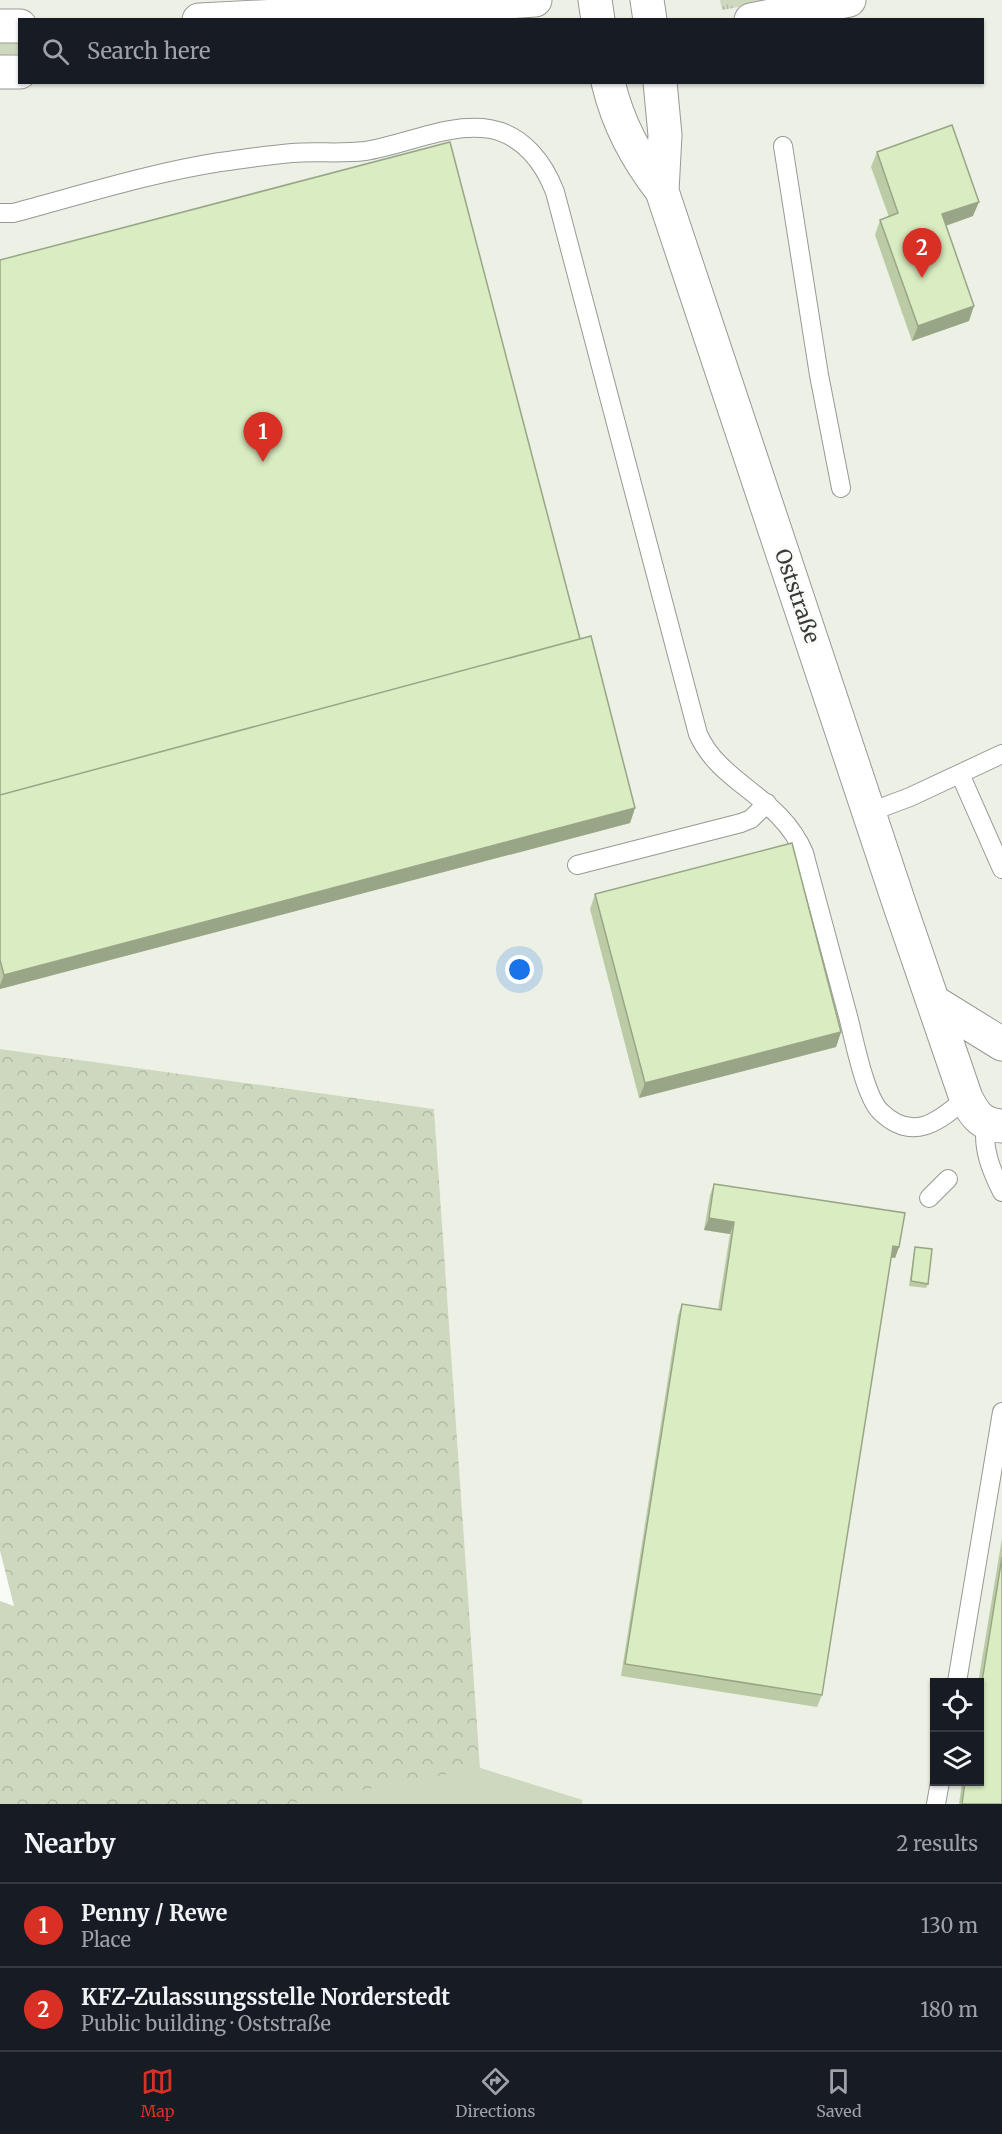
<!DOCTYPE html>
<meta charset="utf-8">
<style>
body{margin:0;font-family:Merriweather,serif;background:#20242c;color:#f1f3f6}
.controls{position:absolute;right:18px;bottom:18px;display:grid;overflow:hidden;border-radius:0px;box-shadow:0 2px 4px #0004}
.controls button{width:54px;height:54px;display:grid;place-items:center;padding:0;border:0;border-bottom:2px solid #363941;background:#171b24;color:#f1f3f6;font:30px sans-serif}
.you{position:absolute;left:520px;top:970px;width:21px;height:21px;margin:-15px;border:4px solid #fff;border-radius:50%;background:#1a73e8;box-shadow:0 0 0 9px #1a73e833}
.badge{display:grid;place-items:center;width:39px;height:39px;border-radius:50%;background:#d93025;color:#fff;font-size:20px;font-weight:700}
.pin{position:absolute;translate:-50% -50px;filter:drop-shadow(0 2px 3px #0008)}
.pin::after{content:'';position:absolute;top:32px;width:21px;height:18px;background:inherit;clip-path:polygon(0 0,100% 0,50% 100%)}
.list{margin:0;padding:0;list-style:none}
h2{display:flex;justify-content:space-between;align-items:center;height:78px;margin:0;padding:0 24px;font-size:26px}
h2 small{font-size:20px;font-weight:400;color:#9ea1a6}
.list li{display:grid;grid-template-columns:39px 1fr auto;gap:18px;align-items:center;box-sizing:border-box;height:84px;padding:0 24px;border-top:2px solid #363941}
.list b{display:block;font-size:22px;white-space:nowrap}
.list p{margin:0;font-size:20px;white-space:nowrap;color:#9ea1a6}
.list em{font-size:20px;font-style:normal;color:#9ea1a6}
.icon{flex:none;width:33px;height:33px;fill:none;stroke:currentColor;stroke-width:2;stroke-linecap:round;stroke-linejoin:round}
.map{position:relative;flex:none;width:1002px;height:1804px;overflow:hidden}
.search{position:absolute;background:#171b24;box-shadow:0 2px 4px #0004;left:18px;right:18px;top:18px;height:66px;display:flex;align-items:center;gap:15px;box-sizing:border-box;padding:0 21px;border-radius:0px;color:#9ea1a6;font-size:22px}
.sheet{height:246px;background:#171b24}
nav{display:flex;justify-content:space-around;align-items:center;box-sizing:border-box;height:84px;border-top:2px solid #363941;background:#171b24;font-size:16px;color:#9ea1a6}
nav a{display:grid;justify-items:center;gap:3px}
nav .on{color:#d93025}
.map>svg:first-child{display:block}
.built{fill:#ecf0e5;fill-rule:evenodd}
.grass{fill:url(#grass-tufts)}
.forest{fill:url(#forest-crowns)}
.green{fill:#ced8bf}
.lines{fill:none;stroke-linecap:round;stroke-linejoin:round}
.lane-casing{stroke:#979995;stroke-width:20}
.street-casing{stroke:#979995;stroke-width:35}
.secondary-casing{stroke:#979995;stroke-width:35}
.lane{stroke:#fff;stroke-width:18}
.street{stroke:#fff;stroke-width:33}
.secondary{stroke:#fff;stroke-width:33}
.wall{fill:#bbcba6}
.shaded-wall{fill:#99a587}
.building{fill:#daecc1;stroke:#99a587;stroke-width:1.5}
.labels{text-anchor:middle;stroke-width:5;stroke-linejoin:round;paint-order:stroke}
.street-label{font-size:21px;fill:#3a3b39;stroke:#f9fbf7}
</style>
<div class="map">
<svg width="1002" height="1804" viewBox="0 0 1002 1804">
<defs>
<pattern id="grass-tufts" width="24" height="20" patternUnits="userSpaceOnUse" patternTransform="scale(1.5)"><rect width="24" height="20" fill="#ced8bf"/><path d="M3 7l-1-3M5 7V3M7 7l1-3M15 17l-1-3M17 17v-4M19 17l1-3" fill="none" stroke="#b2baa5"/></pattern>
<pattern id="forest-crowns" width="20" height="18" patternUnits="userSpaceOnUse" patternTransform="scale(1.5)"><rect width="20" height="18" fill="#ced8bf"/><path d="M2 6a3 3 0 1 1 6 0M12 15a3 3 0 1 1 6 0" fill="none" stroke="#b2baa5"/></pattern>
</defs>
<rect width="100%" height="100%" fill="#f9fbf7"/>
<!-- built -->
<path class="built" d="M0,0h1002v1804h-420v-4l-102,-32 -46,-659 -434,-60zM20,20h962v62h-962zM934,1682h46v100h-46z"/>
<!-- grass -->
<path class="grass" d="M720,0h57l-55,10z
M19,39v15l-19,1v-15z"/>
<!-- forest -->
<path class="forest" d="M0,1049l434,60 46,659 102,32v4h-582v-203l14,5 -14,-55z"/>
<!-- green -->
<path class="green" d="M480,1768l102,32v4h-293z"/>
<g class="lines">
<defs>
<path id="lane" d="M783,146l36,229 22,113
M0,213h13c68,-18 137,-40 207,-51 24,-3 48,-7 72,-9 24,-2 49,1 73,-2 40,-6 84,-29 125,-22 33,6 54,34 65,63l143,542c22,50 82,62 106,119 15,54 29,109 44,163 6,23 17,80 32,95 32,32 59,11 86,-13
M960,774l42,95
M870,812l40,-15 92,-43
M577,865l164,-42 10,-4 16,-16
M986,1124c-4,24 5,46 16,68
M929,1198l19,-19
M957,1682l45,-270
M936,1804l4,-22"/>
<path id="street" d="M595,0l3,20
M647,0l3,20
M608,82c10,42 28,75 54,109l238,715 66,192c9,18 16,27 36,28
M660,82l5,53 -3,56
M934,1002l68,42"/>
<path id="secondary" d="M199,20l178,-9 158,-11
M751,20l98,-20
M0,26h20
M0,72h20"/>
</defs>
<!-- lane casing -->
<use href="#lane" class="lane-casing"/>
<!-- street casing -->
<use href="#street" class="street-casing"/>
<!-- secondary casing -->
<use href="#secondary" class="secondary-casing"/>
<!-- lane -->
<use href="#lane" class="lane"/>
<!-- street -->
<use href="#street" class="street"/>
<!-- secondary -->
<use href="#secondary" class="secondary"/>
</g>
<!-- wall -->
<path class="wall" d="M877,152l96,64 -27,10 23,95 -57,20 -37,-106 5,-15 9,-3 -18,-50z
M0,260l580,379 55,169 -5,15 -630,166z
M595,894l246,138 -5,15 -197,51 -49,-189z
M714,1184l185,63 -4,11h-4l-69,437 -5,12 -196,-31 57,-361 4,-11 36,5 12,-75 -26,-4 6,-35z
M915,1247l13,37 -2,4 -17,-2 5,-35z
M1002,1538v266h-43l3,-22h18v-99h-2z"/>
<!-- shaded-wall -->
<path class="shaded-wall" d="M979,202l-6,14 -37,13 6,-15z
M974,306l-5,15 -57,20 6,-15z
M635,808l-5,15 -630,166v-4l4,-10z
M841,1032l-5,15 -197,51 6,-15z
M709,1218l25,4 -4,12 -26,-4z
M893,1246l6,1 -4,11 -7,-1z"/>
<!-- building -->
<path class="building" d="M952,125l27,77 -37,12 32,92 -56,20 -38,-106 18,-7 -21,-61z
M450,142l130,497 -580,156v-535z
M591,636l44,172 -631,167 -4,-15v-165z
M792,843l49,189 -196,51 -50,-189z
M714,1184l191,29 -6,34 -6,-1 -71,449 -197,-31 57,-360 39,6 13,-88 -25,-4z
M915,1247l17,2 -4,35 -17,-3z
M1002,1557v247h-40l3,-22h15v-88z"/>
<g class="labels">
<!-- street labels -->
<g class="street-label">
<text transform="translate(797 596) rotate(71)" y="7">Oststraße</text>
</g>
</g>
</svg>
<div class="controls">
<button><svg class="icon" aria-label="locate" viewBox="0 0 24 24"><circle cx="12" cy="12" r="6"/><path d="M12 2v4M12 18v4M2 12h4M18 12h4"/></svg></button>
<button><svg class="icon" aria-label="layers" viewBox="0 0 24 24"><path d="M12 4l9 5-9 5-9-5zM3 14l9 5 9-5"/></svg></button>
</div>
<div class="you"></div>
<div class="pin badge" style="left:263px;top:462px">1</div>
<div class="pin badge" style="left:922px;top:278px">2</div>
<div class="search"><svg class="icon" aria-label="search" viewBox="0 0 24 24"><circle cx="10" cy="10" r="6"/><path d="M15 15l6 6"/></svg>Search here</div>
</div>
<section class="sheet">
<h2>Nearby<small>2 results</small></h2>
<ul class="list">
<li><span class="badge">1</span><div><b>Penny / Rewe</b><p>Place</p></div><em>130 m</em></li>
<li><span class="badge">2</span><div><b>KFZ-Zulassungsstelle Norderstedt</b><p>Public building · Oststraße</p></div><em>180 m</em></li>
</ul>
</section>
<nav>
<a class="on"><svg class="icon" aria-label="map" viewBox="0 0 24 24"><path d="M3 6l6-2 6 2 6-2v14l-6 2-6-2-6 2zM9 4v14M15 6v14"/></svg>Map</a>
<a><svg class="icon" aria-label="directions" viewBox="0 0 24 24"><path d="M12 3l9 9-9 9-9-9zM9 14v-3h6M13 9l2 2-2 2"/></svg>Directions</a>
<a><svg class="icon" aria-label="saved" viewBox="0 0 24 24"><path d="M7 4h10v16l-5-4-5 4z"/></svg>Saved</a>
</nav>
